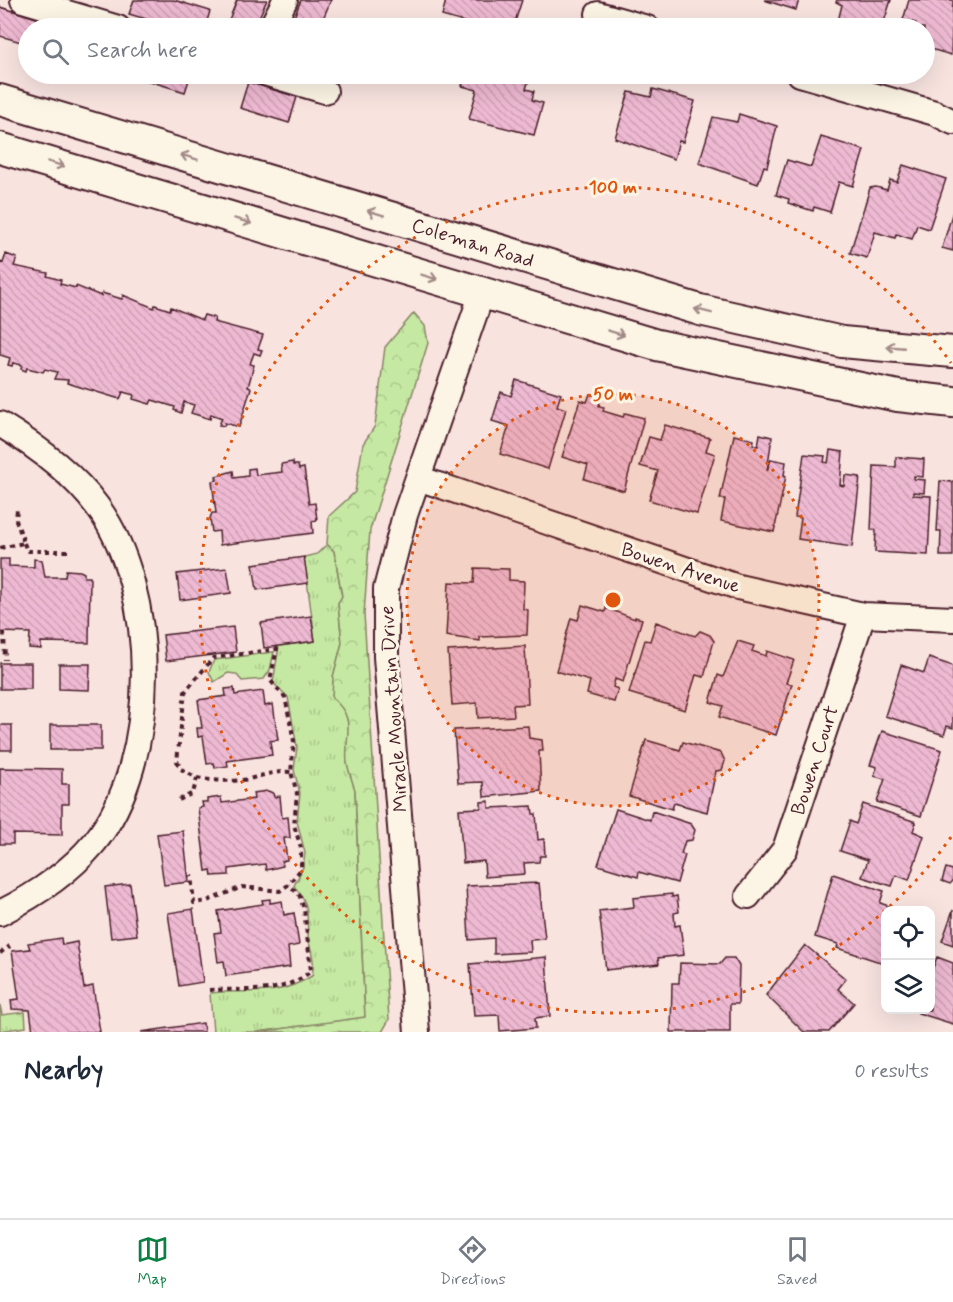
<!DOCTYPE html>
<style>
body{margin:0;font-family:Mynerve,sans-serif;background:#f2f2f3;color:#1f2937}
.controls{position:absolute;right:18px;bottom:18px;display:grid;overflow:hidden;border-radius:12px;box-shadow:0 6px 24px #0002}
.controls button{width:54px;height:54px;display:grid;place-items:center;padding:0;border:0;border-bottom:2px solid #e0e1e3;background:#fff;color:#1f2937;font:30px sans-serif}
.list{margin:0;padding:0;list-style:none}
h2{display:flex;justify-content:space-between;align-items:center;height:78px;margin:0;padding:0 24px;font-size:26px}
h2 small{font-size:20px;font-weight:400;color:#747a83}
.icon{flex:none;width:33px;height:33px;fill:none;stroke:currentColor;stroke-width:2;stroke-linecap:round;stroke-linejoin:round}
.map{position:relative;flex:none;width:953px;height:1032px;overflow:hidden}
.search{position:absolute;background:#fff;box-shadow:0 6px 24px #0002;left:18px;right:18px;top:18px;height:66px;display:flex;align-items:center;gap:15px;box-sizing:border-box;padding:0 21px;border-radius:33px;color:#747a83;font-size:22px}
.sheet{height:186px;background:#fff}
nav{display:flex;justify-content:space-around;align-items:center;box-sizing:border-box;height:84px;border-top:2px solid #e0e1e3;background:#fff;font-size:16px;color:#747a83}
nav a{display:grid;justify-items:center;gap:3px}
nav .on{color:#0b8043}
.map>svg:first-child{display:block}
.grass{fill:url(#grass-tufts);stroke:#888466;stroke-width:1.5}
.forest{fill:url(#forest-crowns);stroke:#888466;stroke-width:1.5}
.building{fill:url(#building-back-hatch);stroke:#4a1f2b;stroke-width:1.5}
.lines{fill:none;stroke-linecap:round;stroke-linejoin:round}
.minor-casing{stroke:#4a1f2b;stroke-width:28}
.tertiary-casing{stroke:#4a1f2b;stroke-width:34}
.path{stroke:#4a1f2b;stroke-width:4;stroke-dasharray:4.5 4.5;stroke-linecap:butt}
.minor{stroke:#fcf5e5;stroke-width:24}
.tertiary{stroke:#fcf5e5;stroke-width:30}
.oneway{stroke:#a38a88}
.ring{fill:none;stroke:#e0560e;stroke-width:3;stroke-dasharray:3 6}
.labels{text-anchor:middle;stroke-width:6;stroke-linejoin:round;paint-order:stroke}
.street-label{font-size:20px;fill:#4a1f2b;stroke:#fcf5e5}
.centre{fill:#e0560e;stroke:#fcf5e5;stroke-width:3}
.ring-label{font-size:18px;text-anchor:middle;font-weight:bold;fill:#e0560e;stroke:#fcf5e5;stroke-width:6;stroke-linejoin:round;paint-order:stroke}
</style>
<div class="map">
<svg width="953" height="1032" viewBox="0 0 953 1032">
<defs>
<pattern id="grass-tufts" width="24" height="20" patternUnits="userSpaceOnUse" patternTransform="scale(1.5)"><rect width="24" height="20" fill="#c5e9a2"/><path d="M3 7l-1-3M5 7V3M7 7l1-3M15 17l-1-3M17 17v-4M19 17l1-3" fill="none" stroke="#abc78c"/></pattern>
<pattern id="forest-crowns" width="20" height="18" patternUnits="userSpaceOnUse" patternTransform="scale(1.5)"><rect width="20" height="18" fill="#c5e9a2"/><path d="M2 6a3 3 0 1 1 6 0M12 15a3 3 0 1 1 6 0" fill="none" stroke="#abc78c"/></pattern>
<pattern id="building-back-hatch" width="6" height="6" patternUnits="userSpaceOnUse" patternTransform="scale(1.5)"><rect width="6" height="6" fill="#eeb9d2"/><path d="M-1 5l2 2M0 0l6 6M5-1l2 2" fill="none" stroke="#ce9fb4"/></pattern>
</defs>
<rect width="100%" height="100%" fill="#f8e3df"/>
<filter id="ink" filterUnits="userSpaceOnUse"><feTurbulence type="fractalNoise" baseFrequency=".0167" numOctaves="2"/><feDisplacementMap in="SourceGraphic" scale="12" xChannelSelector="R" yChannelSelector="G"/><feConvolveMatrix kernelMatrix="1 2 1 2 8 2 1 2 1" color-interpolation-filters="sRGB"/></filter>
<g filter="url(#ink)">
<!-- grass -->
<path class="grass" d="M327,544l7,7 8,46 -4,6 4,40 -9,34 15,45 7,68 10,228 -107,14h-45l-3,-39c41,-5 61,7 102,-17 4,-20 -3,-25 -4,-42 -2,-24 3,-27 -14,-48l9,-19 2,-14 -8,-32 3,-28 -6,-23 3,-23 -9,-50 -15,-14 6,-37 36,-5 -11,-84 13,-3z
M274,652l-4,18 -6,9 -22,2 -6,-7 -8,-1 -14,9 -5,-10 5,-12z
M0,1005l2,10 23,-3 1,15 -26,4z"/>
<!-- forest -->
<path class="forest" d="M414,313l11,13 3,17 -58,187 -6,84 25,406 -7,12h-124l107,-15 -10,-227c-3,-9 -6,-18 -8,-27 -3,-28 11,-44 -15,-65l1,-21 9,-34 -4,-40 4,-7 -8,-45 -7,-7 2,-28 26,-24 8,-48 12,-18 10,-79z"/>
<!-- building -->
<path class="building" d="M134,0h40l36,11 -5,17h-29l-47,-14z
M237,0h30l-13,28h-13l-13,-6z
M301,0h30l-12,28h-11l-16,-6z
M446,0h76l-9,28h-28l-43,-12z
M764,0h35l-3,10z
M837,0h54l-9,28h-22l-22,-7 4,-16 -6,-3z
M909,0h44l-2,55 -27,-8v-19h-9l1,-5 -13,-3z
M0,7l70,21h-42v16l-28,-8z
M126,74h65l-6,18z
M465,74h54l11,2 -4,13 8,2 -2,9 11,3 -9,32 -65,-16 8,-29 -15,-4z
M248,82l49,15 -8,26 -49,-15z
M653,89l42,12 -12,41 -4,-1 -5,18 -59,-21 14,-46 22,5z
M739,114l38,12 -10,41 -3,-1 -6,18 -59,-21 14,-46 24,5z
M821,137l43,13 -11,36 -14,-4 -9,30 -16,-5 -1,4 -25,-8 1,-4 -13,-4 11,-35 24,7z
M903,165l43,14 -17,50 -12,-4 -5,14 -16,-5 -1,4 -20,-6 -8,26 -17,-5 20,-65 6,-1 11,3 3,-10 7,2z
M953,211v40l-11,-3z
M6,254l11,4 -3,8 34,7 -1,3 14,4 -1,4 16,4v-2l25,10 1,-3 20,6 1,-4 31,13 1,-3 15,5 1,-3 31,13 2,-5 11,3 -1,4 49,13 -5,14 4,1 -2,5 -6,-2 -4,11 4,1 -6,22 3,1 -12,39 -14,-4 -1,3 -5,-1 3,-7 -11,-4 -1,5 -19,-6 3,-8 -10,-3 -3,11 -7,-3 1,-3 -23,-7 -2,4 -17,-5 1,-4 -11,-3 -3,7 -53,-16 1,-3 -14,-1 3,-7 -12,-3 -2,3 -16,-4 -1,3 -5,-2 1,-4 -9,-2 -1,3 -4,-1 2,-7 -10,-3v-93l3,1z
M516,380l45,14 -4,12 9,3 -18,60 -48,-15 9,-28 -17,-5 9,-29 10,4z
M590,394l11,3 -2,9 5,1 -1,4 20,6 2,-4 19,5 -20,73 -40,-12 4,-14 -26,-8 18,-57 7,2z
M665,425l45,13 -4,13 9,3 -18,60 -48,-14 9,-29 -18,-5 9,-29 11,3z
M760,434l12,3 -5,34 4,-12 15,3 -2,13 2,1 -12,56 -53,-11 4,-22h-5l14,-64 20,5 -1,5 5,1z
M830,450l13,2 -3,33 4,1 1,-11 15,2 -8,70 -54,-8 3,-21 -6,-1 9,-63 21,2 -1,6 4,1z
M896,457l28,2 -1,18 -9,-1v3l11,1 -1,13 -11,-1v3l18,1 -3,59 -53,-3 1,-22h-5l3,-64 22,1z
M293,462v3h5l1,4 5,-1 5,36 6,-1 2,17 -5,1 1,12 -93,12 -1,-14 -7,1 -2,-14 2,-5h4l-4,-32 5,-1 -1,-4 17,-5 1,7 14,-2v-7l7,-1 1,7 26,-3 -1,-8z
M940,481l13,1v74h-13l1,-25h-4z
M304,557l4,26 -51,7 -4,-26z
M0,559h9v7l25,1v-8l8,1 3,17h20l1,-7 14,1 4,2v4h6l-1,66 -48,-1v7l-12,-1 1,-15 -30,-1z
M227,568l4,25 -51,7 -3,-26z
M475,568l34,1v11l15,1 -1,28 5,1 -1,25 -47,2v4l-34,-5 3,-54 25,1z
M582,605l23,7 1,-4 29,11v-2l7,2 -19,63 -8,-3 -2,8 5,2 -4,13 -27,-8 3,-13 -34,-10 15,-53 7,2z
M311,616l4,25 -51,7 -3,-25z
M656,622l39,14 5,-5 10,4 4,6 -10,36 -8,-2 -11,35 -56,-17 16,-53 5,1z
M233,627l3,25 -70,9 -3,-26z
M738,641l16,5 -2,5 14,5 1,-5 27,9 -8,23 6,1 -16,51 -57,-18 4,-11 -13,-4 8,-27 5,2z
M525,646l3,58 -15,1 1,11 -36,2 -1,-15 -25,2 -4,-54z
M929,658l24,8v62l-6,-2 -3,9 -59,-19 16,-51 23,8z
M0,663h31v26h-31z
M59,664h31l-1,26 -30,-1z
M234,688l1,7 28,-4 2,15 8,-2 5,36 -8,1 2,14 -45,6 1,5 -13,2 -1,-5 -7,1 -4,-28 -5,1 -1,-9h5l-4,-28 28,-4 -1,-7z
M0,725h12v25h-12z
M50,725h51v25h-51z
M528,726l1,12 13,2 1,11h-4l2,40 -57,6 -1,-15 -25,1 -4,-53z
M882,731l60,19 -21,66 -44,-14 8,-23 -11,-3 3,-9 -7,-2z
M646,740l34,10 3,-8 38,11 4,8 -3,9 -6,1 -9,41 -33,-9 -2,6 -43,-13z
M0,768l62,1v15h7v20h-7v31l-49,-1v10h-13z
M268,791l5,2 1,4 6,-1 2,22 6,-1 2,21h-6l3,22 -5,1 1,5 -17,4 -1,-6 -36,5v6l-17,1 -1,-6 -5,1 -8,-63 5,-1 -1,-5h5v-3l14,-2 1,6 32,-4 -1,-6z
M489,801v7l43,-2 1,8h3l2,26 6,-1 1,17h-5l-1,6 -15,1 1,11 -40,3 -1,-16 -21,2 -4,-54 22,-1v-6z
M863,804l53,18 -3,9 11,5 -15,44 -13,-5 -4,11 -30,-9 6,-17 -28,-9 10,-30 6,3z
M616,809l34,11 2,-9 39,13 4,6 -3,10 -7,1 -4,13 4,1 -8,28 -38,-11 -1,5 -40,-12z
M183,831l6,51 -25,3 -7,-51z
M946,868l7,2v11l-3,3 -8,-3z
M833,874l51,17 -4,12 20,7h-14l-3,53 -46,-15 1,-4 -23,-7z
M539,883l6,56 -15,1 1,12 -37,2v-16l-25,2 -3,-54z
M130,884l7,51 -26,3 -6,-51z
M672,894v3l5,-1 2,16 -5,1 1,13 5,-1 4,30 -26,3 1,6 -53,6 -7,-59 35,-4 -1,-9z
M270,899v4l12,-2 2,14 10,-2 5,32 -11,2 2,20 -64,9 -2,-15 -6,1 -4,-29 7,-1 -3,-21 45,-7 -1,-4z
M193,909l10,73 -24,4 -11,-73z
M953,910v35l-11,-4z
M61,938l1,7 15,-3 7,46 9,-2 7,46h-67l-3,-22 -18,-1 -1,-9 8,-1 -7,-48 18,-2 -2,-6z
M805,945l41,34 -8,10 16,14 -25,29h-25l-38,-37z
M546,957l4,59 -15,2 1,10 -36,3 -1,-16 -25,1 -4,-52z
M937,957l16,6v61l-35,-11 1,-3h11v-34z
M725,958h9l5,8 -1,38h-8v28h-59l1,-49h7l1,-20 40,1z
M203,1023l1,9h-63z"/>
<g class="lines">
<defs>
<path id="minor" d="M23,0l95,28
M598,14l49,14
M271,28l14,-28
M268,74l57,17
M800,74l135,39 18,9
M0,424c36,22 72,48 97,82 62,84 64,255 -3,337 -26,31 -58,52 -94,70
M418,478l320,109 125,28 90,4
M748,896l37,-47 78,-234
M417,1032l-31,-375v-68l19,-74 77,-222"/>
<path id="tertiary" d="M0,100l700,210 142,32 111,10
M0,148l657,197 241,51 55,6"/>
</defs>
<!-- minor casing -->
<use href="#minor" class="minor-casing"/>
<!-- tertiary casing -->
<use href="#tertiary" class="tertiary-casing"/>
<!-- path -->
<path class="path" d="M24,543l3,8h44
M0,548l24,-5 -8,-23 1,-11
M4,632l1,28
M197,778c17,3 35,4 52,1 15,-4 26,-8 42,-7
M179,800l14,-7 4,-15 -16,-9 -4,-8 8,-69 28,-34 64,-9 -7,31 15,17 9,44 -3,31 6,21 -3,32 7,23v21l-13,16 -8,6 -38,-4 -35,14 -13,2 -3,-28
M0,953l10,-7
M209,990c37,-2 71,7 102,-19l-7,-62 -5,-15 -11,-9"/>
<!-- minor -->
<use href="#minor" class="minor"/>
<!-- tertiary -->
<use href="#tertiary" class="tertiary"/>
</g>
<!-- one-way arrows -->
<defs><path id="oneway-shaft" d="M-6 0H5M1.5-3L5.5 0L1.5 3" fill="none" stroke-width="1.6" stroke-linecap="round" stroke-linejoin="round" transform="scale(1.5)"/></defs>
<g class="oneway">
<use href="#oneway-shaft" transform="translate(189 157) rotate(-163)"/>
<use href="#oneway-shaft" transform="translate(56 164) rotate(17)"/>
<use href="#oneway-shaft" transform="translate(376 213) rotate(-163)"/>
<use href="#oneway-shaft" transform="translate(243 221) rotate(17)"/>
<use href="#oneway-shaft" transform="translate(429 277) rotate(17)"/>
<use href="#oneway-shaft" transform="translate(703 311) rotate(-166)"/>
<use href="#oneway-shaft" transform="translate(616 333) rotate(17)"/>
<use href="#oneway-shaft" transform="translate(895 347) rotate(-175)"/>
</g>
</g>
<!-- distance rings -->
<circle cx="613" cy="600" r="206" fill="#e0560e" fill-opacity=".12"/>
<g class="ring">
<circle cx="613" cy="600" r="206"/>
<path d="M951 837A413 413 0 1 1 951 363"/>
</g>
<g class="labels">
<!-- street labels -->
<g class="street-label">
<text transform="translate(473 242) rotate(17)" y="7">Coleman Road</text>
<text transform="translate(681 567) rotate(18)" y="7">Bowen Avenue</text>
<text transform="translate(393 709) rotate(-94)" y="7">Miracle Mountain Drive</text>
<text transform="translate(814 760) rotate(-72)" y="7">Bowen Court</text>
</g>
</g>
<circle cx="613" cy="600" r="9" class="centre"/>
<g class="ring-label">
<text x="613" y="193">100 m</text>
<text x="613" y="400">50 m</text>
</g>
</svg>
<div class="controls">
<button><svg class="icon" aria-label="locate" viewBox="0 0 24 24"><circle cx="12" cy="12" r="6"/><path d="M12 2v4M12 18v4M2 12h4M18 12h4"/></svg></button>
<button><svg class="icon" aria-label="layers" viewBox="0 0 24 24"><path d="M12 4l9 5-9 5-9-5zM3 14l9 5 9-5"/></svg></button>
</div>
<div class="search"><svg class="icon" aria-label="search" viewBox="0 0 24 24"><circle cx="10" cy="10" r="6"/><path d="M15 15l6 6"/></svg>Search here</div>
</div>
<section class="sheet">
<h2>Nearby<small>0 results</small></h2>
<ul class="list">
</ul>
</section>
<nav>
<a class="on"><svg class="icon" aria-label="map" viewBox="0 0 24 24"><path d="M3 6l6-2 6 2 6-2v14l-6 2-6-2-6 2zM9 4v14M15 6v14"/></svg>Map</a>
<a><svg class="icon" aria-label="directions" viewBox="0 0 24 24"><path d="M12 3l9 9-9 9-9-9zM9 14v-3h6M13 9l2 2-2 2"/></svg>Directions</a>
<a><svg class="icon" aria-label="saved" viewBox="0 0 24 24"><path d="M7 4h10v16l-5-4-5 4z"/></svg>Saved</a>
</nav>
